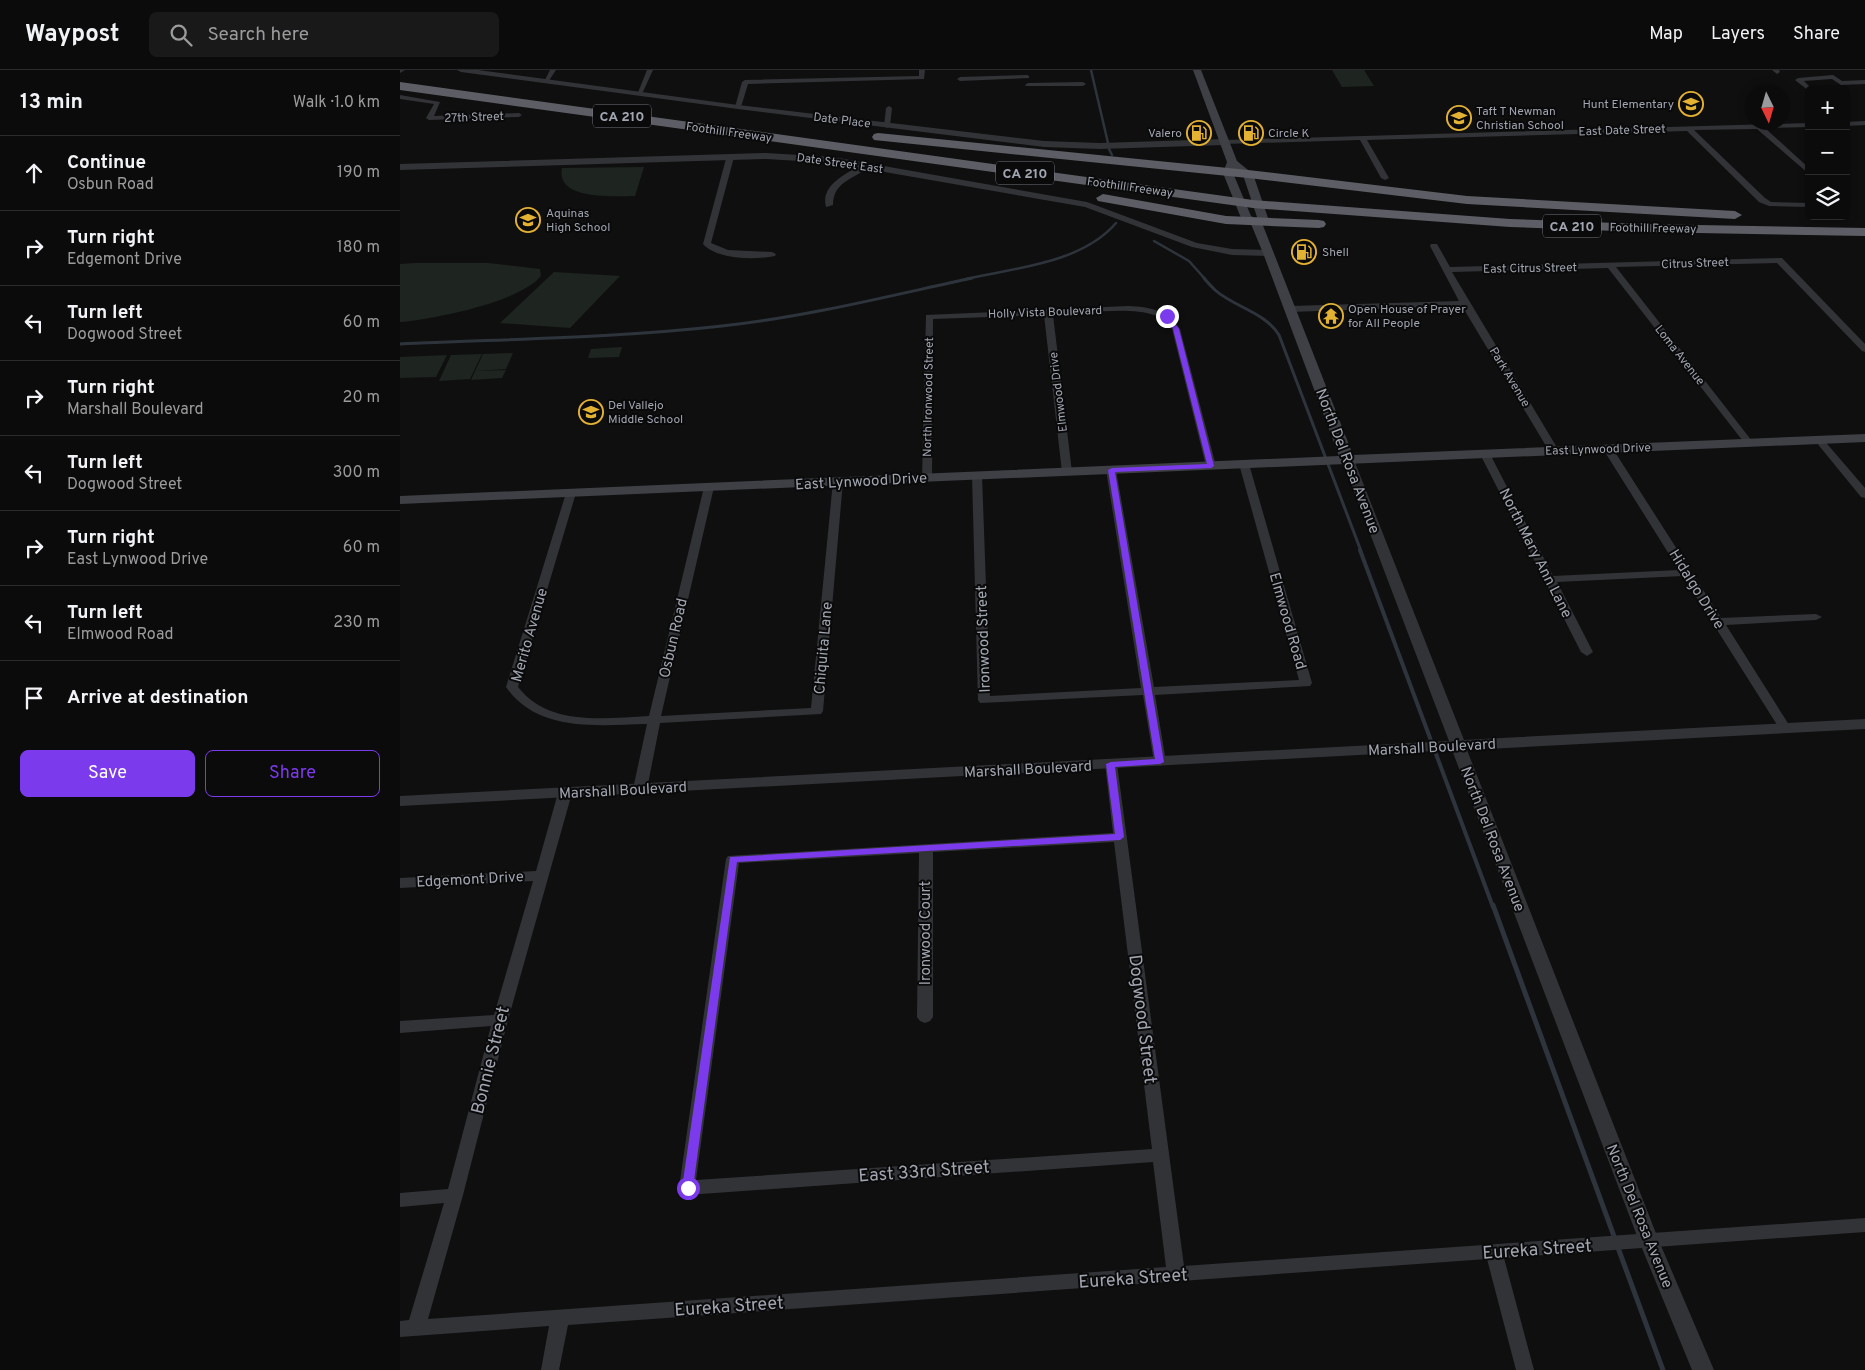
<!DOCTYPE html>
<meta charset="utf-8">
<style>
body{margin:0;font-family:Overpass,sans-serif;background:#19191a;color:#f1f3f6}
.controls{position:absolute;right:15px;top:15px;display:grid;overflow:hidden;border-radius:8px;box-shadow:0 2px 8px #0003}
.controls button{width:45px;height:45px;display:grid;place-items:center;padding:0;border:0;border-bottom:1px solid #2b2b2d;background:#0b0b0c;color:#f1f3f6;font:25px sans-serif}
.compass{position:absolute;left:1345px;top:15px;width:45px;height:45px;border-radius:50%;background:#0b0b0c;box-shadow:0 2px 8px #0003;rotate:175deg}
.stop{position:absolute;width:15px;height:15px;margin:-11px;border:4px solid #7c3aed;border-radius:50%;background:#fff}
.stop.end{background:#7c3aed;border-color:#fff;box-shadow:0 1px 5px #0008}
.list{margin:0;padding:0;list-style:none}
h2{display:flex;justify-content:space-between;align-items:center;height:65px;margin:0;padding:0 20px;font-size:21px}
h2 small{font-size:16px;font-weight:400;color:#9a9b9d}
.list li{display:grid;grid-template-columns:32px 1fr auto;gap:15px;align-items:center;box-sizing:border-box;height:75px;padding:0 20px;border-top:1px solid #2b2b2d}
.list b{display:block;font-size:19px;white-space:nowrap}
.list p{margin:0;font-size:16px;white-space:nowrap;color:#9a9b9d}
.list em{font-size:16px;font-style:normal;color:#9a9b9d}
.actions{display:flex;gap:10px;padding:15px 20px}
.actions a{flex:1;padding:11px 0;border:1px solid #7c3aed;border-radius:8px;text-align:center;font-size:18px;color:#7c3aed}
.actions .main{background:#7c3aed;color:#fff}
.icon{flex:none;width:28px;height:28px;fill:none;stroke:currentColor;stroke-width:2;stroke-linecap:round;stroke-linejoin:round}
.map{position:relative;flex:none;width:1465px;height:1300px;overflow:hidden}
header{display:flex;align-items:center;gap:30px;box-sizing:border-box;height:70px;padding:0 25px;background:#0b0b0c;border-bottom:1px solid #2b2b2d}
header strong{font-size:24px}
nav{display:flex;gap:28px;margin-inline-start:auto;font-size:18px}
.search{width:350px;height:45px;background:#19191a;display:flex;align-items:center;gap:12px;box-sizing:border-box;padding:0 18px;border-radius:8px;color:#9a9b9d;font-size:19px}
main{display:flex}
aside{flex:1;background:#0b0b0c}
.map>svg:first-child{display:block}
.green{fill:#1e241f}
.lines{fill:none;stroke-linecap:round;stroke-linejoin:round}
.stream-far3{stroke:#2e343c;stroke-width:2.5}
.stream-far2{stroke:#2e343c;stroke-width:3}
.stream-far1{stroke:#2e343c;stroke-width:4}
.stream{stroke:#2e343c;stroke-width:5}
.minor{fill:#323337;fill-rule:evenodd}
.tertiary{fill:#323337;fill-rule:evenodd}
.secondary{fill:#3e4045;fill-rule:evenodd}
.motorway{fill:#5d5e65;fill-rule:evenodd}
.route{fill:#7c3aed}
.labels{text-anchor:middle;stroke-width:4;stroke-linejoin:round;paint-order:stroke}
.far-poi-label{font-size:12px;fill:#a1a5b0;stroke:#0a0a0b;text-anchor:start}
.far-street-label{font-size:12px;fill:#a1a5b0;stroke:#0a0a0b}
.shield{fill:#0a0a0b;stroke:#74767e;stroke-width:1}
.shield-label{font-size:14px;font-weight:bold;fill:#a1a5b0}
.street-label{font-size:15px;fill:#a1a5b0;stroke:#0a0a0b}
.near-street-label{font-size:18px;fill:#a1a5b0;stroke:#0a0a0b}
</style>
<header>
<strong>Waypost</strong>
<div class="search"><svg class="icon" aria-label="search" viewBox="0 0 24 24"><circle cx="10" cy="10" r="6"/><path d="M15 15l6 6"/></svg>Search here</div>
<nav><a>Map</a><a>Layers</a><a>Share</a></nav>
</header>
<main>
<aside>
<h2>13 min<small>Walk · 1.0 km</small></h2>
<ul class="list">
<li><svg class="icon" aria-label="ahead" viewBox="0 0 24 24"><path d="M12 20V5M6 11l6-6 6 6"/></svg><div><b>Continue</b><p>Osbun Road</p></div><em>190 m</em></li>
<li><svg class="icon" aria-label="right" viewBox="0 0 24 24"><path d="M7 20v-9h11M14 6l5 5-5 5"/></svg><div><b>Turn right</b><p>Edgemont Drive</p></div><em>180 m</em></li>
<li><svg class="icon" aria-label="left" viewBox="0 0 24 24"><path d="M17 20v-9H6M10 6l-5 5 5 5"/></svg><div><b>Turn left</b><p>Dogwood Street</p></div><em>60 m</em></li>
<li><svg class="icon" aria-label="right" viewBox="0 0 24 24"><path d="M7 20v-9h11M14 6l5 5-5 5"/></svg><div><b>Turn right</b><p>Marshall Boulevard</p></div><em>20 m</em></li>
<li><svg class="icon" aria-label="left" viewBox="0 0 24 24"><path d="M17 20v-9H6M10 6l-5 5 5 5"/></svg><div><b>Turn left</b><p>Dogwood Street</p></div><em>300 m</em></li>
<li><svg class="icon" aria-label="right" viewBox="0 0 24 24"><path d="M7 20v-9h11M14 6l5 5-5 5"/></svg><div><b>Turn right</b><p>East Lynwood Drive</p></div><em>60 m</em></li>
<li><svg class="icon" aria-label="left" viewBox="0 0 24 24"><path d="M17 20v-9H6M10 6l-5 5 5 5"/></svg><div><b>Turn left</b><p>Elmwood Road</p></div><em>230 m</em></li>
<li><svg class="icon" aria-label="arrive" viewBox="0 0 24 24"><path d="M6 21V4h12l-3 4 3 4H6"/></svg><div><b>Arrive at destination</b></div></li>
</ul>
<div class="actions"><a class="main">Save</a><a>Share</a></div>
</aside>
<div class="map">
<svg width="1465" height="1300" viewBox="0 0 1465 1300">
<rect width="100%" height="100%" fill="#0f0f10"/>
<!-- green -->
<path class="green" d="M932,0h32l10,16 -32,1z
M244,97l-9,29c-20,0 -80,5 -73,-28z
M15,193h73l52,6 1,7c-21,26 -107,43 -141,46v-58z
M154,202l66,4 -50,52 -70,-5z
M222,277l-3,10 -31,1 3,-9z
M113,283l-7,16 -31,2 8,-17z
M82,284l-12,25 -31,2 12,-26z
M47,285l-11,22 -36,1v-21z
M106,300l-4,8 -31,2 4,-9z"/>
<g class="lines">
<!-- stream-far3 -->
<path class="stream-far3" d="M691,0l17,73
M709,79l3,6
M754,171l35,20 16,18
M566,209c49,-11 116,-16 150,-56"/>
<!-- stream-far2 -->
<path class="stream-far2" d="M804,208c3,4 7,8 11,12 19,17 50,22 64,45l82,216
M0,274c107,-5 215,-6 322,-18 84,-9 167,-30 250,-48"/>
<!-- stream-far1 -->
<path class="stream-far1" d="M960,480l133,357"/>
<!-- stream -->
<path class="stream" d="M1093,835l122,334
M1217,1175l46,125"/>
<!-- minor -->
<path class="minor" d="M150,0h6l-8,12h-4z
M247,0h6l-11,24 -5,1z
M519,0h6l-1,9 -176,5 -7,23 -3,2 -3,-2 7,-25 3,-2 174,-4z
M1372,0h7l1,2 -3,2z
M627,5l2,1v2l-69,3 -3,-2 3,-2z
M1433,5l9,6 23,-1v4l-24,1 -9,-6 -28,2 8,8h-3v2l-14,-11 3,-2z
M628,13l55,-1 3,2 -3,2h-57l-1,-1z
M0,25l40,7 -6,14 85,-3 3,2 -3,2 -90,3 -3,-2 8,-14 -34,-5z
M489,36l3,2 -2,18 -3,2 -3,-2 2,-18z
M1465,51v4l-19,1v-4z
M1409,53v4l-44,1 44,40v6l-52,-45 -63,1 71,68 6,4 38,1v4l-40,-1 -10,-4 -72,-71 -320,9 22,38 -4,2 -4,-2 -21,-38 -136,4 -4,-2 4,-2z
M327,85l7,2 -23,86 17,7 44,2 4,2 -1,2c-20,4 -57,4 -72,-12z
M463,94l7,2c-15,13 -37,15 -37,39l-7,2c-6,-23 22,-34 37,-43z
M1031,174h6l13,23 329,-9h3l83,86v8l-3,-1 -85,-88 -161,4 136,174v4h-6l-138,-177 -156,4 107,179 -5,3 -5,-3 -87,-145 -172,6 -4,-3 4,-3 169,-5 -29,-55z
M728,236c22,1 40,4 52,23l36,137 -1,2h-8l-1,-2 -34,-137c-5,-7 -10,-12 -18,-14 -25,-9 -74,-1 -101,0l19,157 -5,3 -5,-3 -18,-157 -111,4 -1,159 -5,3 -4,-1 -1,-2 4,-163z
M1419,367l3,1 43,50v10l-4,-1 -45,-55 -2,-2z
M1208,376l5,3 108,169 95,-4 6,3 -6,3 -90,5 65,103 -2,3h-8l-98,-155 -126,6 36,70 -6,4 -6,-4 -101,-198 5,-3 5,3 63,122 126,-6 -76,-121z
M844,391l5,3 63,219 -2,3 -155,9 11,67 -6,4 -6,-4 -11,-67 -163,8 -2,-3 -6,-225 5,-3 5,3 8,221 151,-8 -35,-218 5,-3 5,3 38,217 145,-7 -60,-216z
M438,408l5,3 -20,230 -2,3 -161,9 -13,66 -7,4 -7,-4 14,-65c-49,1 -109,9 -141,-37l60,-194 5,-3 5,3 -58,194c31,40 87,31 131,29l55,-229 5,-3 5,3 -53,229 150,-8 22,-227z
M711,690l6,4 67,502 681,-48v14l-361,26 30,112h-18l-29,-111 -919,66 -9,45h-18l8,-44 -149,11v-16l9,-1 35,-117 -44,4v-14l48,-4 43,-163 -91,7v-12l94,-6 39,-134 -133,7v-10l136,-7 22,-78 7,-4 7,4 -64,227 -45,175 -35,124 738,-52 -13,-105 -466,33 -6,-2 -2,-5 47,-329 2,-3 385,-23 -8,-69zM714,772l38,307 -456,31 43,-317 180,-10 -2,164 3,4 5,2 5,-2 3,-4v-165z"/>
<!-- tertiary -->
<path class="tertiary" d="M0,0h5l-5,3z
M57,0h21l260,35 306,36 56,2 124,-4 4,3 -4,3 -124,4 -56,-2 -306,-38 -277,-37z
M366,83l67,4 254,45 110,41 35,6 37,1 5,3 -5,3 -37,-1 -40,-8 -107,-40 -252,-44 -67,-4 -366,11v-6z
M948,386l6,4 110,280 401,-21v10l-398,21 192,491 55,129h-22l-53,-129 -187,-491 -1052,56v-10l1049,-55 -107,-281z"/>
<!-- secondary -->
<path class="secondary" d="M793,0h8l36,91 16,13 15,44 -6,5 91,232 512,-21v8l-1465,62v-8l939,-40 -76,-203 -12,-29 -10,-6 -18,-45 4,-11zM835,99l8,6 14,42 -2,1 -4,-2 -18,-43z"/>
<!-- motorway -->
<path class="motorway" d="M0,12l853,118 257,19 133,5 222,4v8l-222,-4 -133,-5 -257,-19 -853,-118z
M478,63l370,37 219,26 268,15 7,4 -7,4 -268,-15 -219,-26 -374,-38 -2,-3 2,-3z
M703,124l123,22 93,4 5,1 2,3 -2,3 -5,1 -93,-4 -128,-23 -2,-3z"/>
</g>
<!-- route -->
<path class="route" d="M765,245h4l10,14 35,137 -3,2 -96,4 49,290 -4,2 -45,3 9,70 -4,3 -383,22 -44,326 -2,3h-7l-2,-3 48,-331 385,-23 -9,-70 5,-2 44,-3 -47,-289 4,-2 95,-4 -34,-135z"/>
<!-- icons -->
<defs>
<symbol id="school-ring" viewBox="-11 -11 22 22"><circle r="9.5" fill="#0a0a0b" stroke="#e4b233" stroke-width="1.5"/><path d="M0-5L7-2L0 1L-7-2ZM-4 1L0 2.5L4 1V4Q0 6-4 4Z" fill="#e4b233"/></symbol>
<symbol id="fuel-ring" viewBox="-11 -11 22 22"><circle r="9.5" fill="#0a0a0b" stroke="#e4b233" stroke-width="1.5"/><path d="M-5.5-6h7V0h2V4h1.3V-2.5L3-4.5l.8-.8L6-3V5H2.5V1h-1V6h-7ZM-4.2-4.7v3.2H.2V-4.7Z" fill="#e4b233"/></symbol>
<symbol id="temple-ring" viewBox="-11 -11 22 22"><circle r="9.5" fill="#0a0a0b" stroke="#e4b233" stroke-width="1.5"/><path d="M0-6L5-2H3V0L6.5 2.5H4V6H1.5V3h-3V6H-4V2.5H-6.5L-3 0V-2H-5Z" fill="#e4b233"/></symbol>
</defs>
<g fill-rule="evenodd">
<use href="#school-ring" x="1277" y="20" width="28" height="28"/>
<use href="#school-ring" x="1045" y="34" width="28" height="28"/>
<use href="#fuel-ring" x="785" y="49" width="28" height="28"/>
<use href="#fuel-ring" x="837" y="49" width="28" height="28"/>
<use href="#school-ring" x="114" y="136" width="28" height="28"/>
<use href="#fuel-ring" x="890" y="168" width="28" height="28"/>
<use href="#temple-ring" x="917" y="232" width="28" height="28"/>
<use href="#school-ring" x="177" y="328" width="28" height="28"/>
</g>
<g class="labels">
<!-- far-poi labels -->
<g class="far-poi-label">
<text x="1274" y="38" text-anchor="end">Hunt Elementary</text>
<text x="1076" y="45">Taft T Newman<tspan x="1076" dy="14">Christian School</tspan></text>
<text x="782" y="67" text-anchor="end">Valero</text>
<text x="868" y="67">Circle K</text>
<text x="146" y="147">Aquinas<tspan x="146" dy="14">High School</tspan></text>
<text x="922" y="186">Shell</text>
<text x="948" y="243">Open House of Prayer<tspan x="948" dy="14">for All People</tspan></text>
<text x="208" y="339">Del Vallejo<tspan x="208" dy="14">Middle School</tspan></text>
</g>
<!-- far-street labels -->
<g class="far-street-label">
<text transform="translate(74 47) rotate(-2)" y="4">27th Street</text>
<text transform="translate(442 50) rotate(7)" y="4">Date Place</text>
<text transform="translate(1222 60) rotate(-2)" y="4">East Date Street</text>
<text transform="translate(329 62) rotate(8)" y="4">Foothill Freeway</text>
<text transform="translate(440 93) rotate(8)" y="4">Date Street East</text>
<text transform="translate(730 117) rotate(8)" y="4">Foothill Freeway</text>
<text transform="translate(1253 158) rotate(1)" y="4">Foothill Freeway</text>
<text transform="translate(1295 193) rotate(-2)" y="4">Citrus Street</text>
<text transform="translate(1130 198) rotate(-1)" y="4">East Citrus Street</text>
<text transform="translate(645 242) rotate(-2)" y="4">Holly Vista Boulevard</text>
<text transform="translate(1280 285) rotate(52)" y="4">Loma Avenue</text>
<text transform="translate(1110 307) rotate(59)" y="4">Park Avenue</text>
<text transform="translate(658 322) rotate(-97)" y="4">Elmwood Drive</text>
<text transform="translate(528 327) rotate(-89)" y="4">North Ironwood Street</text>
<text transform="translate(1198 379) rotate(-2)" y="4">East Lynwood Drive</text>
</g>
<!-- shield labels -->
<g class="shield">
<rect x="193" y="34.5" width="58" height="23" rx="4"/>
<rect x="596" y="91.5" width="58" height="23" rx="4"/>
<rect x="1143" y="144.5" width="58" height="23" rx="4"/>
</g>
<g class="shield-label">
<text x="222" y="51">CA 210</text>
<text x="625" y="108">CA 210</text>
<text x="1172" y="161">CA 210</text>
</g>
<!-- street labels -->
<g class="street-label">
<text transform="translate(948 391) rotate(69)" y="5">North Del Rosa Avenue</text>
<text transform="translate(461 411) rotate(-3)" y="5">East Lynwood Drive</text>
<text transform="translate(1136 483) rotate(63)" y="5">North Mary Ann Lane</text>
<text transform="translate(1297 519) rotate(58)" y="5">Hidalgo Drive</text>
<text transform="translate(888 551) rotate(74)" y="5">Elmwood Road</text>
<text transform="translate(129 565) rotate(-74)" y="5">Merito Avenue</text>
<text transform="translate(273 568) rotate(-77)" y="5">Osbun Road</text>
<text transform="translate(583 569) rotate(-92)" y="5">Ironwood Street</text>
<text transform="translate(423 578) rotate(-85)" y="5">Chiquita Lane</text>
<text transform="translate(1032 677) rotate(-3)" y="5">Marshall Boulevard</text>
<text transform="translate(628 699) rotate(-3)" y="5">Marshall Boulevard</text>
<text transform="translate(223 720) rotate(-3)" y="5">Marshall Boulevard</text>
<text transform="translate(1093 769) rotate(69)" y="5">North Del Rosa Avenue</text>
<text transform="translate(70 809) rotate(-3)" y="5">Edgemont Drive</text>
<text transform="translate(525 863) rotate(-90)" y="5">Ironwood Court</text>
<text transform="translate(1240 1146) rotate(68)" y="5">North Del Rosa Avenue</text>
</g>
<!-- near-street labels -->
<g class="near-street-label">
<text transform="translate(743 949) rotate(83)" y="6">Dogwood Street</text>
<text transform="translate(90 990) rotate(-76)" y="6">Bonnie Street</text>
<text transform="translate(524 1101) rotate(-4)" y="6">East 33rd Street</text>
<text transform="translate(1137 1179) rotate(-4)" y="6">Eureka Street</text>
<text transform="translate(733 1208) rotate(-4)" y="6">Eureka Street</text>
<text transform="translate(329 1236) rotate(-4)" y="6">Eureka Street</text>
</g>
</g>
</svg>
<div class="controls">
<button>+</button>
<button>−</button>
<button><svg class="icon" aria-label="layers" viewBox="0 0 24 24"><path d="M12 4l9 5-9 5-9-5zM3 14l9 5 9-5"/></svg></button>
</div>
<svg class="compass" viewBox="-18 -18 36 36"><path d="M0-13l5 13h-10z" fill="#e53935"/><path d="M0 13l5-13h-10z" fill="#9a9b9d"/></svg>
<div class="stop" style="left:288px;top:1118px"></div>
<div class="stop end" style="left:767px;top:246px"></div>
</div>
</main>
